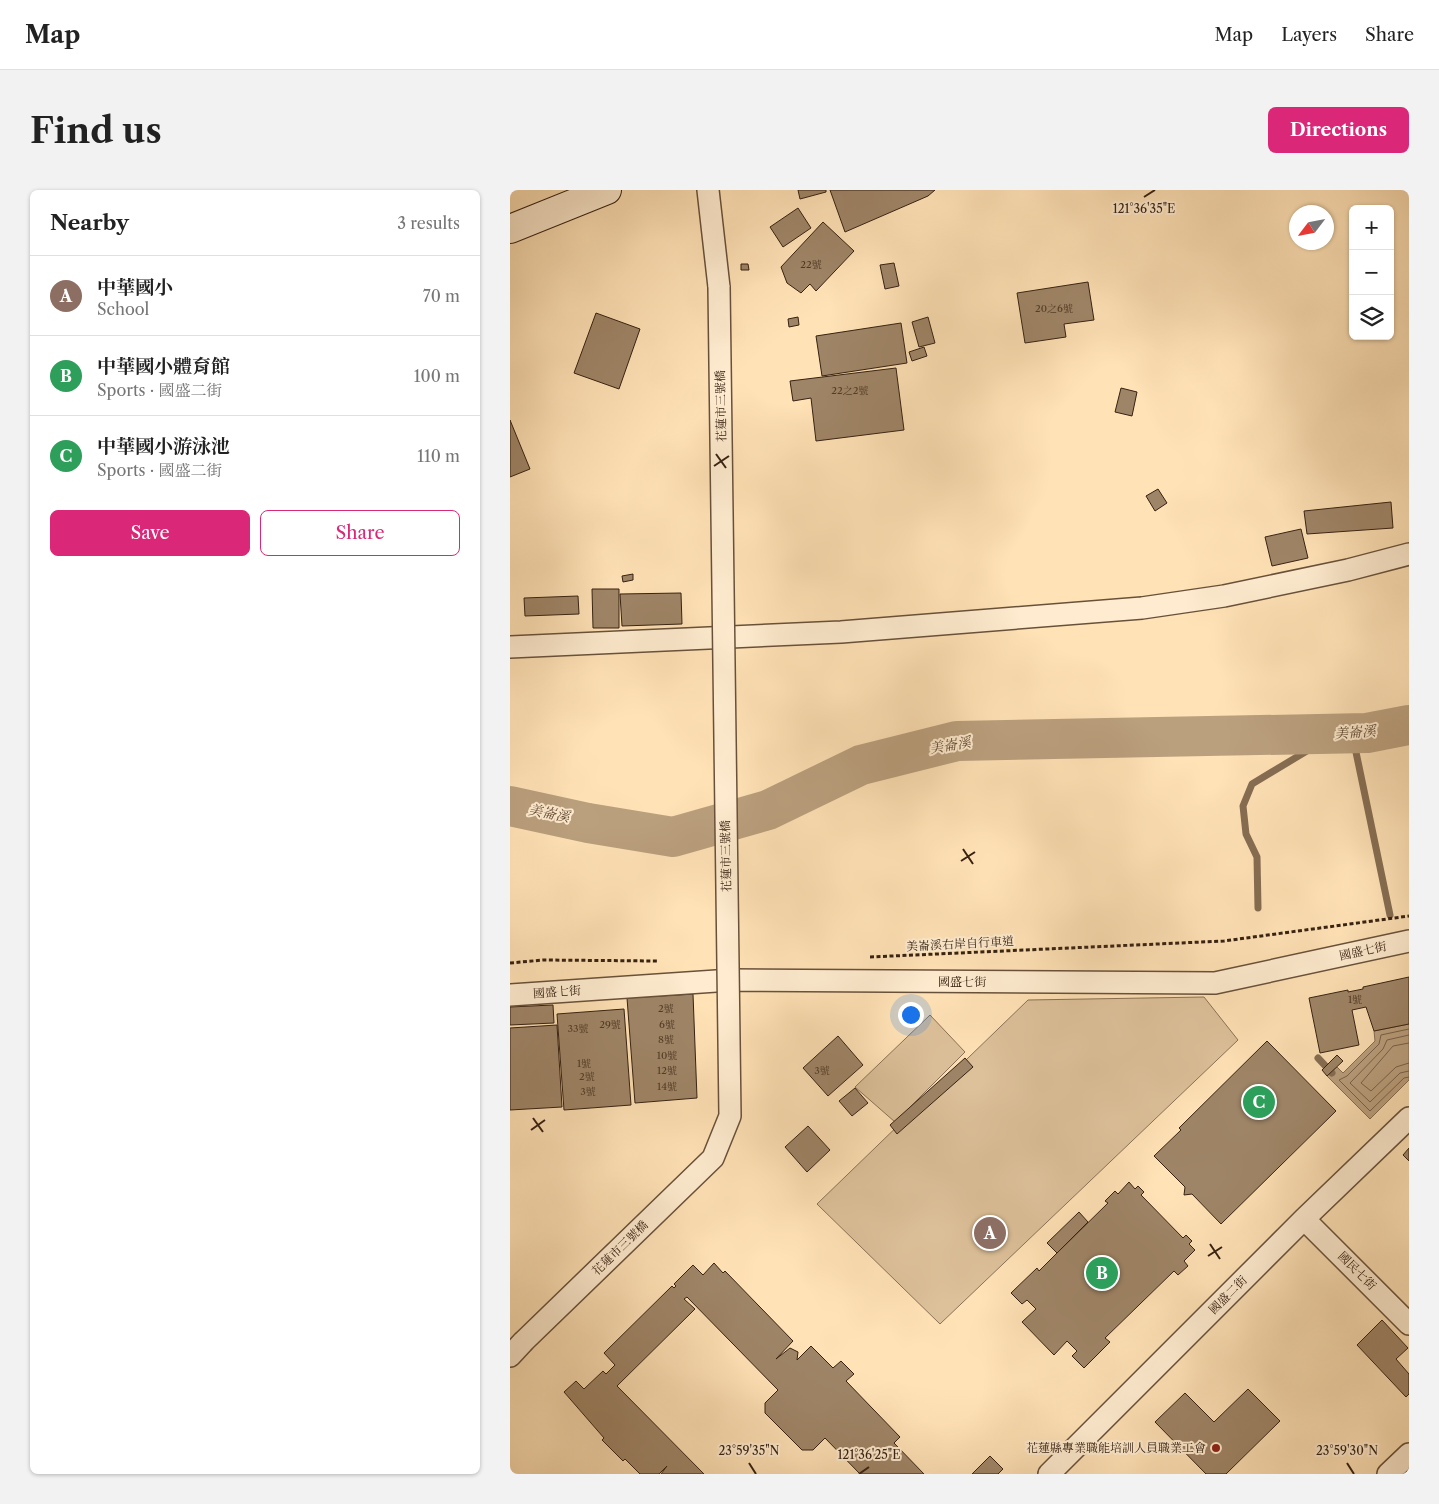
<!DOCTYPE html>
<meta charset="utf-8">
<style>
body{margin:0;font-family:"Libre Caslon Text","Noto Serif TC",serif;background:#f2f2f2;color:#222}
.controls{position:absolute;right:15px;top:15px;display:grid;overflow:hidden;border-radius:8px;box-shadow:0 1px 4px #0004}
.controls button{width:45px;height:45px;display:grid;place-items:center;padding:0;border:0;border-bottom:1px solid #e0e0e0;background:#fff;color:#222;font:25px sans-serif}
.compass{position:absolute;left:779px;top:15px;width:45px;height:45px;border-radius:50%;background:#fff;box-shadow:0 1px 4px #0004;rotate:238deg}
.you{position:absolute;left:400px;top:824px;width:18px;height:18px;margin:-12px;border:4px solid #fff;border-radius:50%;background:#1a73e8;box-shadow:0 0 0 8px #1a73e833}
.badge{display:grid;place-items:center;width:32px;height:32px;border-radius:50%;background:#db2777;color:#fff;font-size:16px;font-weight:700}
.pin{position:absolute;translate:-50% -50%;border:2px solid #fff;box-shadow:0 1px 5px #0006}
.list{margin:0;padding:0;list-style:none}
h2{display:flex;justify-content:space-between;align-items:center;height:65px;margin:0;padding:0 20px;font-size:21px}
h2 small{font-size:16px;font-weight:400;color:#767676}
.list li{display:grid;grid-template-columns:32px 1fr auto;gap:15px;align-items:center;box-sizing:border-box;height:80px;padding:0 20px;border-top:1px solid #e0e0e0}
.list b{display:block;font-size:19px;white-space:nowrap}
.list p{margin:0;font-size:16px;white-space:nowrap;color:#767676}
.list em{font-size:16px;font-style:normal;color:#767676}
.actions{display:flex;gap:10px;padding:15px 20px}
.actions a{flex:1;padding:11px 0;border:1px solid #db2777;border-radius:8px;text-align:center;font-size:18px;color:#db2777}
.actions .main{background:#db2777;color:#fff}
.icon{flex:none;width:28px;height:28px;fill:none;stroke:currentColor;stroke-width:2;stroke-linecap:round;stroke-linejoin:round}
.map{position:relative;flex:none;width:899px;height:1284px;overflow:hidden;border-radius:8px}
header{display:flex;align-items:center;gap:30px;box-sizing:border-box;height:70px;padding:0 25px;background:#fff;border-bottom:1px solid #e0e0e0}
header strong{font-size:24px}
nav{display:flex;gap:28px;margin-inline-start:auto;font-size:18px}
.intro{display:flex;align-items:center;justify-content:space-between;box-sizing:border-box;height:120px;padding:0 30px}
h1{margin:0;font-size:35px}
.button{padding:12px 22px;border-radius:8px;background:#db2777;color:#fff;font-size:18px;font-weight:700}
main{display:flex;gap:30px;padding:0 30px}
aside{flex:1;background:#fff;border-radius:8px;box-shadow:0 1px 4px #0004}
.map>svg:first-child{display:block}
.green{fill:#ddc19a;stroke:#8a7156}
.water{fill:#bba07e;stroke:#866d52}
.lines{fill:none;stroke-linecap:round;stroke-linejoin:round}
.shore{stroke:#786048;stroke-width:1}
.stream{stroke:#866d52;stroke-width:7}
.river{stroke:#bba07e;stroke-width:40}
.building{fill:#9f8567;stroke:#362111}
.street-casing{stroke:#68513a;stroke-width:24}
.secondary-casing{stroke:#362111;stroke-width:30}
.path{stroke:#362111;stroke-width:3;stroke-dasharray:4 2.5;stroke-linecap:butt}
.street{stroke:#ffecd0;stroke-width:21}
.secondary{stroke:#ffecd0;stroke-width:28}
.street-bridge-casing{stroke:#68513a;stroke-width:24;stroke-linecap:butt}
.street-bridge{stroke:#ffecd0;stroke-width:21}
.ticks{fill:none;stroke:#362111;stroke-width:2}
.poi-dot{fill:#8f2418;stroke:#ffecd0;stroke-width:2}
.labels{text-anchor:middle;stroke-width:4;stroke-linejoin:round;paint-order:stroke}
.number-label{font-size:10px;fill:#503a26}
.street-label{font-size:12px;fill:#362111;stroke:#ffecd0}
.poi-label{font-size:12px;fill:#362111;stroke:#ffecd0;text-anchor:end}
.water-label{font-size:14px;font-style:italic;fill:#654d37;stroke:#ffecd0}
.ticks-label{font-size:12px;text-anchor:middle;fill:#362111;stroke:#ffecd0;stroke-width:4;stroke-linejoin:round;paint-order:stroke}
</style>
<header>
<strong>Map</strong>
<nav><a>Map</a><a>Layers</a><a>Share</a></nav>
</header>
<div class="intro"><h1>Find us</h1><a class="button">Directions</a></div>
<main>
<aside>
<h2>Nearby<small>3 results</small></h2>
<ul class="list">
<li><span class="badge" style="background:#8d6e63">A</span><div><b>中華國小</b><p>School</p></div><em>70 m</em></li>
<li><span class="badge" style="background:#2e9e5b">B</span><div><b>中華國小體育館</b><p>Sports · 國盛二街</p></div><em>100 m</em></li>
<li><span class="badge" style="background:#2e9e5b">C</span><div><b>中華國小游泳池</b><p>Sports · 國盛二街</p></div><em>110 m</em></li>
</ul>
<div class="actions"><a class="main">Save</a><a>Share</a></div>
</aside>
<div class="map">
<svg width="899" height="1284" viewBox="0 0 899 1284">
<rect width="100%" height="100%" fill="#ffe2b6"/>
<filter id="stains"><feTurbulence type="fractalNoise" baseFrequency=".004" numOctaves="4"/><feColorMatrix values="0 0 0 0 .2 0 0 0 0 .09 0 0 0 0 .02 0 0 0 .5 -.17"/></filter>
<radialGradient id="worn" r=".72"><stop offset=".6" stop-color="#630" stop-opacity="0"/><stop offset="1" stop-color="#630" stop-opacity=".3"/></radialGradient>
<!-- green -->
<path class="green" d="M694,807l34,43 -298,284 -123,-120 211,-204z
M420,825l35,37 -70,70 -40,-35z"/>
<!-- water -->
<path class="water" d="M899,834v56l-39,39 -43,-43 10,-9 6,6 32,-32 -1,-10z"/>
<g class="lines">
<!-- shore -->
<path class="shore" d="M899,839l-28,6 -2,9 -32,32 -8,4 31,31 34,-33 5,-1
M899,845l-22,5 -4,9 -33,34 20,19 30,-29 9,-2
M899,853l-16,3 -32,37 10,8 25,-24 13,-4"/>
<!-- stream -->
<path class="stream" d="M842,543l38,182
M748,718l-1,-51 -11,-23 -3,-28 9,-22 83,-50
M808,868l14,15"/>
<!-- river -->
<path class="river" d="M0,616l78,17 85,14 95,-27 93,-45 96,-24 410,-8 42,-8"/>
</g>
<!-- building -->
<path class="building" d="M288,0h28v2l-26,7z
M320,0h105l-7,6 -83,36z
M288,18l13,20 -28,19 -13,-20z
M313,32l31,29 -38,40 -6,-7 -9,9 -14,-10 -6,-16z
M384,73l5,23 -14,3 -5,-24z
M231,74h7l1,6h-8z
M578,92l6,38 -30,4 2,13 -41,6 -8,-50z
M86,123l44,16 -21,60 -45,-16z
M288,127l1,8 -10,2 -1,-8z
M418,127l7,26 -16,4 -7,-25z
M391,133l6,40 -85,13 -6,-40z
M414,157l3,9 -15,5 -3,-9z
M386,178l8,62 -88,11 -5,-43 -18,3 -3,-20z
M611,198l16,4 -5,24 -17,-4z
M0,230l20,49 -20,8z
M648,299l9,14 -12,8 -9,-15z
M881,312l2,26 -86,6 -3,-23z
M791,339l7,29 -36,8 -7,-29z
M123,384v6l-10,2 -1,-6z
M82,399h27v39h-26z
M171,403l1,31 -60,2 -2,-32z
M68,406l1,18 -54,2 -1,-18z
M899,787v47l-35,7 -8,-24 -14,3 7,35 -39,8 -11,-55 39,-8v2l15,-3v-2z
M183,804l4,104 -62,5 -8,-105z
M43,815l1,18 -44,2v-18z
M114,819l7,96 -67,5 -7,-96z
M47,835l5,82 -52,3v-82z
M328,846l25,29 -35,31 -25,-28z
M757,851l69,70 -115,113 -29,-30 -8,1 1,-8 -31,-31 27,-26 -2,-2z
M827,865l6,6 -16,15 -5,-6z
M455,868l8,9 -76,67 -7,-9z
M345,898l13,15 -16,13 -13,-15z
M298,936l22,24 -23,22 -22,-25z
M899,958v13l-6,-6z
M619,992l6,7 3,-3 6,6 -3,3 42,43 3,-3 6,6 -3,3 6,6 -11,11 4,5 -10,9 -4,-4 -69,67 5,4 -26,26 -12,-12 5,-5 -10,-10 -13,14 -32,-33 14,-13 -9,-9 -5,4 -11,-11 26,-25 2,3 18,-18 51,-50 -3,-2 10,-10 3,3z
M569,1022l9,10 -31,31 -10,-10z
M204,1073l9,10 2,-2 68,70 -17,18 14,-11 8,4 -1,8 14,-14 22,22 8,-7 13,13 -8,7 54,56 -6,6 30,31h-64l-35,-36 -12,12h-11l-37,-37v-10l13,-13 -91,-93 -3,2 11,10 -78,77 87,88h-43l6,-8 -8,8h-19l-15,-15 -2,2 -21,-21 2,-2 -40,-46 12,-11 8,8 19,-18 3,3 9,-9 -11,-12 68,-67 2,2 2,-2 -2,-2 19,-19 10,10z
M872,1130l26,28 -12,11 13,15v20l-3,3 -49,-52z
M738,1199l32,32 -54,53h-20l-51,-52 30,-29 29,29z
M480,1266l13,13 -5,5h-26z"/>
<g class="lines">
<defs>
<path id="street" d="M198,0l11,97
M0,457l331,-15 301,-24 82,-12 124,-26 61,-16
M0,805l221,-15 484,3 194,-42
M794,1029l105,105
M0,1166l13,-14
M539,1284l255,-255 105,-101
M878,1284l21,-20"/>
<path id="secondary" d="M0,39l97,-39"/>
</defs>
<!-- street casing -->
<use href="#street" class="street-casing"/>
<!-- secondary casing -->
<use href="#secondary" class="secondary-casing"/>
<!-- path -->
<path class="path" d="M360,767l354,-16 185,-25
M0,773l33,-3 114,1"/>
<!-- street -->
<use href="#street" class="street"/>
<!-- secondary -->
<use href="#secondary" class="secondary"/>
<defs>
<path id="street-bridge" d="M13,1152l190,-184 17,-42 -11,-829"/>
</defs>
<!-- street-bridge casing -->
<use href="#street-bridge" class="street-bridge-casing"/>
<!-- street-bridge -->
<use href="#street-bridge" class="street-bridge"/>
</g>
<!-- ticks -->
<path class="ticks" d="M634,7l11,-7M206,264l10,14M204,276l15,-10M453,659l10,15M451,671l14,-9M23,928l10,14M21,940l14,-10M700,1054l10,15M698,1066l14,-9M239,1273l7,11M837,1273l7,11M349,1284l10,-7"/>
<!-- markers -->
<circle class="poi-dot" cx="706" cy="1258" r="5"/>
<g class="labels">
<!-- number labels -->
<g class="number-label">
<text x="301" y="78">22號</text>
<text x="544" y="122">20之6號</text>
<text x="340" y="204">22之2號</text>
<text x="845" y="813">1號</text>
<text x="156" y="822">2號</text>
<text x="100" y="838">29號</text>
<text x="157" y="838">6號</text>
<text x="68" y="842">33號</text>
<text x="156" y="853">8號</text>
<text x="157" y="869">10號</text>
<text x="74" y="877">1號</text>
<text x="157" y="884">12號</text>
<text x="312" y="884">3號</text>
<text x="77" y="890">2號</text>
<text x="157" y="900">14號</text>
<text x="78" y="905">3號</text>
</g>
<!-- street labels -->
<g class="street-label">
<text transform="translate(211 216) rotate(-91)" y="4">花蓮市三號橋</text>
<text transform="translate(216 666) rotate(-91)" y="4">花蓮市三號橋</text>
<text transform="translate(450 754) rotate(-3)" y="4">美崙溪右岸自行車道</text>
<text transform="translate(853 761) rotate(-12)" y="4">國盛七街</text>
<text x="452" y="796">國盛七街</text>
<text transform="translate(47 802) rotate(-4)" y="4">國盛七街</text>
<text transform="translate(110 1058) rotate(-44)" y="4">花蓮市三號橋</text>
<text transform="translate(847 1081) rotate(45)" y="4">國民七街</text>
<text transform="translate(718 1105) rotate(-45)" y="4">國盛二街</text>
</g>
<!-- poi labels -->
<g class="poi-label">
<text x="696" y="1262">花蓮縣專業職能培訓人員職業工會</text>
</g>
<!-- water labels -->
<g class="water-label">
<text transform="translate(845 542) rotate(-4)" y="5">美崙溪</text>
<text transform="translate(440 555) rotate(-9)" y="5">美崙溪</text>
<text transform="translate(39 623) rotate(11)" y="5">美崙溪</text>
</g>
</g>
<g class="ticks-label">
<text x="634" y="23">121°36'35"E</text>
<text x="239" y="1265">23°59'35"N</text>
<text x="837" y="1265">23°59'30"N</text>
<text x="359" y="1269">121°36'25"E</text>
</g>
<rect width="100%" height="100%" filter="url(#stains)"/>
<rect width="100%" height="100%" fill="url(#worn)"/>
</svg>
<div class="controls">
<button>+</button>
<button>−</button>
<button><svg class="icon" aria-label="layers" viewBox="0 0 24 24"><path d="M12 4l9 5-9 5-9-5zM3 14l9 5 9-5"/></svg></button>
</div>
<svg class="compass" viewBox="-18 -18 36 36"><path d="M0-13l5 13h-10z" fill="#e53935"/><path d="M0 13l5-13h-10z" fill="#767676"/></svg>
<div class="you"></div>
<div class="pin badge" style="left:480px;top:1043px;background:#8d6e63">A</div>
<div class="pin badge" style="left:592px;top:1083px;background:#2e9e5b">B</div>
<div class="pin badge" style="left:749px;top:912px;background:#2e9e5b">C</div>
</div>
</main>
